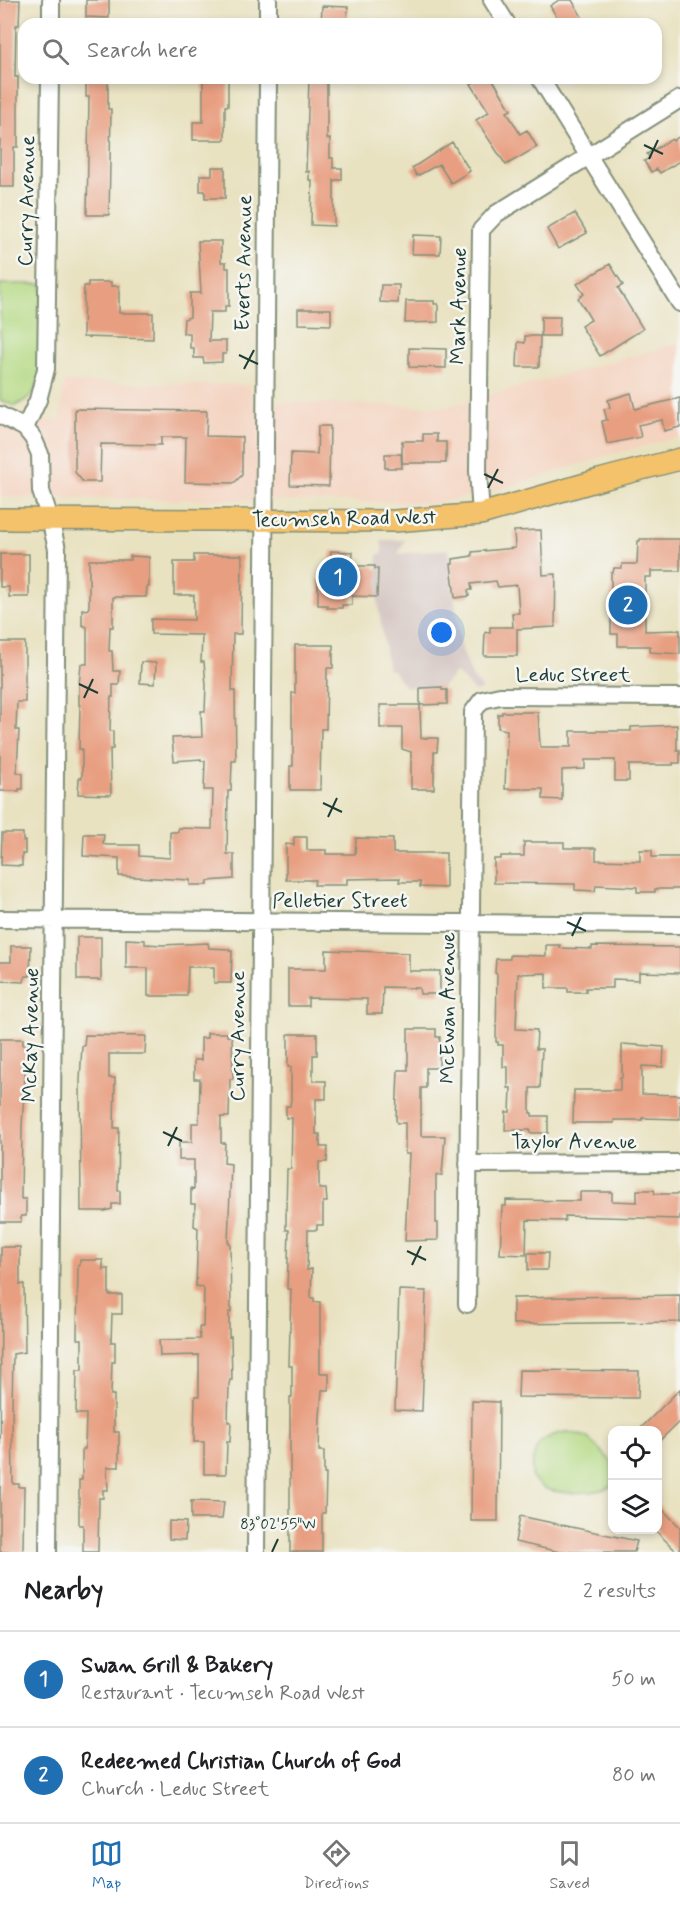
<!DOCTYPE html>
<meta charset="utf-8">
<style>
body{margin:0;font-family:Mynerve,sans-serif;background:#f2f2f2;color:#202124}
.controls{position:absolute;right:18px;bottom:18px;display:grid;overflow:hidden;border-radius:12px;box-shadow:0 3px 9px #0003}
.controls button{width:54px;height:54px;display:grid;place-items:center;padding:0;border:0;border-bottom:2px solid #e0e0e0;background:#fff;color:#202124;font:30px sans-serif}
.you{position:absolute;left:442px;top:633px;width:21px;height:21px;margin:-15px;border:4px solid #fff;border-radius:50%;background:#1a73e8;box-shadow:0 0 0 9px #1a73e833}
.badge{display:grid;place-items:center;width:39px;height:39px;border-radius:50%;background:#1f6fb2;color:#fff;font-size:20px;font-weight:700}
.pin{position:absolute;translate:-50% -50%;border:3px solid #fff;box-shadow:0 2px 6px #0006}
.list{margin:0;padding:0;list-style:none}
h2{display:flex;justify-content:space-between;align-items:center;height:78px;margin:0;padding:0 24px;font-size:26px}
h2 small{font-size:20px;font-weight:400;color:#757577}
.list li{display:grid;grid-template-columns:39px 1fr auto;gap:18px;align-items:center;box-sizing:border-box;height:96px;padding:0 24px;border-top:2px solid #e0e0e0}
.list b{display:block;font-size:22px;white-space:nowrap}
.list p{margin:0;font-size:20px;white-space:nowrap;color:#757577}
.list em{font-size:20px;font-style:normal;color:#757577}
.icon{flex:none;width:33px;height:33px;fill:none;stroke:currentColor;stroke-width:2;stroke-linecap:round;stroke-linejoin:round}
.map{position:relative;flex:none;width:680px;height:1552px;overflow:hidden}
.search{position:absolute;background:#fff;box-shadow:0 3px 9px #0003;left:18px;right:18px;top:18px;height:66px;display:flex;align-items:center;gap:15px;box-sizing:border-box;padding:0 21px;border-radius:18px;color:#757577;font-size:22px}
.sheet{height:270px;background:#fff}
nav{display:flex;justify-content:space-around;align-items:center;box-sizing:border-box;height:84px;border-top:2px solid #e0e0e0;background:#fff;font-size:16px;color:#757577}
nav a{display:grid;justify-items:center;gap:3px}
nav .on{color:#1f6fb2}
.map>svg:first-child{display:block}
.built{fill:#f4d3c0}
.industrial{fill:#d0c0bc}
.green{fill:#b3d982;stroke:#698b5b;stroke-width:1.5}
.building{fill:#e89e80}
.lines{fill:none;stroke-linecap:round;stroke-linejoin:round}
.minor-casing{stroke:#84907a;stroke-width:20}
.major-casing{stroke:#84907a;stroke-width:24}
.minor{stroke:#fff;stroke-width:16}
.major{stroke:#f3c26a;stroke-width:21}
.ticks{fill:none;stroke:#1f3d34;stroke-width:2}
.labels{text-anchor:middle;stroke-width:5;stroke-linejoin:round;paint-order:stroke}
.street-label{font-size:21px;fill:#1f3d34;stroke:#f6f6f2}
.ticks-label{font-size:15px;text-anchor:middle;fill:#1f3d34;stroke:#f6f6f2;stroke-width:5;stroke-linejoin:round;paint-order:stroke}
</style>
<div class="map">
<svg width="680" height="1552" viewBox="0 0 680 1552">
<rect width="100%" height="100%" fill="#f6f6f2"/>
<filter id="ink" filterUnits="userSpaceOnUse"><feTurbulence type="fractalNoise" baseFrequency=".0167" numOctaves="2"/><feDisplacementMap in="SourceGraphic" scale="12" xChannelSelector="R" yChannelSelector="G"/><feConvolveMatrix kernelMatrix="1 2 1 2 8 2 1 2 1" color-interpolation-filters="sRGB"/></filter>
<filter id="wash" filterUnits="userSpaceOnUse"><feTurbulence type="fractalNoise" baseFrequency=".008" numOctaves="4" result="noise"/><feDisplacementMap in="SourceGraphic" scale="24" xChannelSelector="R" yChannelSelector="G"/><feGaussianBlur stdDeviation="1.35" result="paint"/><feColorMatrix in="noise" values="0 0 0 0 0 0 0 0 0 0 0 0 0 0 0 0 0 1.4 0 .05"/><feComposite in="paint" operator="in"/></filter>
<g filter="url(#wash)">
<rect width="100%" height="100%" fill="#e9e2c1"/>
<!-- built -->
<path class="built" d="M680,343v94l-64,16 -113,35 -65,15 -438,-6v-74l60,-3 4,-38 187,3 1,16 194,6z"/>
<!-- industrial -->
<path class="industrial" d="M381,540h24l-7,14 50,-5 13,99 12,30 9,11 -7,3 -19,-20 -14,15h-37l-12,-17h-5l-11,-73 1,-43h5z"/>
<!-- green -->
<path class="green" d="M0,284h42c0,27 4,80 -6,104 -4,9 -13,14 -21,18l-15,-6z
M568,1432l19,5 25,25v24c-14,8 -53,9 -68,2 -4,-2 -9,-7 -12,-10 0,-30 5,-42 36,-46z"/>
<g id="blocks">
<!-- building -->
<path class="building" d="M0,0h20l-1,25h-3l-1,52h3v70h-4v40h-14z
M86,0h23v18l-23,-1z
M559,0h13l14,24h-25l-11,-18z
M322,6l26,1 -1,17h-26z
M86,78h22v31h3l-2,106h-22l2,-118h-3z
M203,78h25v28h-3v34h-32v-18h10z
M309,78h18v61h3v19h3v10h9v12h-8v46l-23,-1 1,-45h-3v-9l-3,1z
M470,78h22l19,32 -4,2 13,22 7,-4 10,17 -31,18 -30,-45 13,-8 -18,-28 2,-1z
M680,136v25l-20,12 -3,-4 -6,3 -7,-11 6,-3 -3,-4 25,-15 1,2z
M452,142l18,29 -1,1 -18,11 -12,-19 -22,12 -5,-8z
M212,167h13v31h-20v-7h-5v-16h12z
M575,213l12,20 -29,16 -11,-20z
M413,235l28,1 -1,18h-28z
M198,241h23v21h5v6h3v38h-4v6h-15l-1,29h17v13h-4v8l-18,1 -1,-5h-9v-10h-4v-15h-7l1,-14 6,-2v-24h11z
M610,264l13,21 -5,3 25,41 -43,27 -19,-30 10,-6 -13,-22 6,-4 -7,-10z
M88,282h23v4h8v27h34v26l-70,-2 1,-51h4z
M381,285h18l-1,18 -18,-1z
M406,301h28v3h4v18l-33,1z
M298,309h33v16l-33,-1z
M541,317h19l-1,19h-18z
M525,336h15l-1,31h-22l1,-25 7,1z
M409,348l37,1v19l-37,-1z
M631,393l4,16 45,-11v29l-16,4 -2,-11 -24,5 3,12 -34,7 -5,-23 5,-1 -3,-11 6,-1 -2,-8z
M75,409l132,2 -1,25 36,1v38l-8,8 -49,-1 1,-45h-25v8l-60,-1 -1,38h-17l-8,-10z
M318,426h12l-1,60 -39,-1 1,-32 26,1z
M423,434h14v8h9v21h-44v-22h21z
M385,454h16l1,14h-17z
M541,530l2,45 13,-1 -1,53 -38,2v27h-33l1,-24 5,1v-6h23l-1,-14h7l-2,-28 -19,2 -2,-6 -25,3 1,6h-4l1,6 -14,2 -4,-34h2v-5l19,-3v-4l43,-4 -1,-17z
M640,539h40v32h-29v6h-6v54l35,-1v24l-30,-2v-6h-32v-12h-7v-61h2l1,-5h8v-4h15l1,-23h2z
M331,551l22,1 -1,14h23v3h3l-1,28 -25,-1v9h-10v3h-15v-3h-9v-26h12z
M0,554h29v43h-20v-10h-9z
M194,555h48l-1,79h-8l-1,57h3l1,70h-4l-1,30h-3l-1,63h7v25l-26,2v4h-18v-5l-71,-4v-18l-36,-2 1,-22h20l-1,10 4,1h32v11l31,2v-26h8v-4l34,1 1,-39h-9l1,-29h-4v-2l-27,2 -2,-23 30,-1 -1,-26h4l1,-26 -2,-23h-3l1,-27 -51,-1v-15l43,1v-25h-20v-33h20z
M130,556l19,1v30h-2l-1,10h-33v30h-3l-1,24h3l1,20h7l-1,14h-6v12h-2l-1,34h3v18h-3l1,46 -33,-1 1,-16h3v-29h-3l1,-44h-1v-20l2,-21h6v-37l-5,-2v-16l5,1 2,-3v-47h41z
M0,642h25v60h-8l-1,28h3l-2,42 6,2v15h-4v2h-19z
M295,645h38v23h-6l-1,61h-5l-1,61h-30v-24h3v-38h-1v-35h3z
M141,662l15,1 -1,21 -15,-1z
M442,687v3h5v14l-27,1 1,33h17l-1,14h-3v37h-23v-37l-9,-3v-21h-22v-23h40v-17z
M502,712h36l2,35h31v-16h60v-4l46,-2v25h3v13h-7v2h-44v16h-14v-21h-30v9l-23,1v30l-19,-1v-10h-38l2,-59 -9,-2v-14h4z
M2,833h21v8h2v13h-3v12l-21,-1z
M294,837h13v13h19v4h29l1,-16 37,1v14h53v35l-26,-1v-5h-21l1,-4 -53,1v6h-33l1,-5h-29v-36l8,1z
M524,842h40v6h32v12l44,1v-11h12v7h28v32h-25v3h-18v-5l-41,-2 -1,6 -20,-1v-6l-81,-1v-24h7v-3h23z
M77,937h24v43h-24z
M126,939l19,1v4l17,1 46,-2 1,5 20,1v2h3l-1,32h-17v-16h-26l-1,29h-39v-28h-22z
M546,945h14v3l32,1v-3l88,1v26l-41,-1v8l-26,-1v9h-27v4h-18v-4h-22v-15l-28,1 -2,55 21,1 -1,19h6l-2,39h-10v25h2v3h16v17h-18v-3h-25l1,-18h4l1,-24h-3v-21h-5v-22h-5v-3h-2l1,-68 -2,-1 1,-14h14v-4l36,1z
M11,946h20l-1,30h-5l-1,6 -24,-1v-19h11z
M326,950l83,3v18h31v23h-20l-1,-6 -36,-1 -1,27h-15v-15l-59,-1v8h-20v-37h38z
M408,1029h28v8h4l-1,31h-13v20h-5v48h24l-3,39h-6v48h2v17l-33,1 4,-87h-4v-31h-8l-1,-3 2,-50h10z
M207,1033h20v3h5l1,43h-3l-1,38h-8v26h4l-1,20 7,1 -3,79h2l1,69h-2v25l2,-1 1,44h-2l-1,4 -1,38h3l-1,20h-3l-1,32h-22v-32h-10l1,-46h4v-41l-39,1 -1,-16 41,-1 -1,-12h4l1,-37 -1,-3 -7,-1 2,-58 -4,-2 1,-22h-4v-16l3,1v-29h-15v-18h13v-19h7l1,-44h-6v-19h7v-22h6z
M288,1034h29v21h-4v26h13v18h-10v35h4v13h8l-1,15h-8v27h7l1,13h-4v23h-6v5h-9l-1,40 5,-1 -1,29h3v4h6v71h9v17h-7l-2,27 -1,34h5v23h2l-1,39h-3v39h-32v-155h2v-31h-3l2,-77h-4l2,-59h-3v-20l1,-41h4l1,-51h-6v-12h4l1,-7v-32h-3z
M85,1035l61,1 -1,18h-36v24h6l-1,50h5l-1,63h2v13h-8v5l-7,2h-24l-1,-131 2,-34h2z
M0,1039h23v6h4l-5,81 -1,73h5v17h-5v6h-21z
M622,1044l42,3 -1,20 -21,-1v28l38,1v24l-38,-1v2h-28v3h-41l1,-33h46v-12h2z
M637,1190h17l1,4h25v25l-115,-3v5l-38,-1 -1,35 -26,-1 2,-48h4v-6l74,1v-9h32v9l25,1z
M1,1247h19v38l4,-1 1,68 -12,2 -1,53 1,77h6v3h5l-1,65h-23z
M528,1253h20l-1,17h-19z
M80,1260h23v9h6v26h13v19h-10l-1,28h4v20h-3l-1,33h3v37h5v35h-12l1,23h-5v8h-4l-1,54h-15v-27h-4v-45h3v-31h3l1,-35h-10l1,-44h5v-31h-5l1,-74h2z
M399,1290l27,1 -4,120 -27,-1z
M680,1295v27l-167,2v-26z
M519,1370l120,1 -1,27 -120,-1z
M680,1389v32l-23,22v-12h-19z
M472,1401l27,1 -1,119h-27z
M191,1501l33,1 -2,17h-31z
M657,1504l23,23v25h-3l-20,-20z
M520,1516l117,25 -3,11h-74l-45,-10z
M169,1521l17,1 -1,18 -16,-1z"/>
</g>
</g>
<g filter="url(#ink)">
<use href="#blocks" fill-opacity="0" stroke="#84907a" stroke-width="1.5"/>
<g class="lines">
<defs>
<path id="minor" d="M492,0l15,24
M51,24v-24
M268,24v-24
M540,78l140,225
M0,415l25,13 8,10 7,16 1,37 9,28 7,30 -9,1003
M25,428l13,-28 8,-31 4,-291
M481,514l-3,-43 3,-241 15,-16 184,-115
M0,919l680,6
M468,1164l212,-1
M467,1304l6,-592 9,-12 18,-4 180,1
M256,1552l12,-1474"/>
<path id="major" d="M0,519l394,2 87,-7 118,-34 81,-21"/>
</defs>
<!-- minor casing -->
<use href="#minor" class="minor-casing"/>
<!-- major casing -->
<use href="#major" class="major-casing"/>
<!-- minor -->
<use href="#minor" class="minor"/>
<!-- major -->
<use href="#major" class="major"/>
</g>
</g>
<!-- ticks -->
<path class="ticks" d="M644,145l19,9M649,159l9,-19M239,355l19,9M244,369l10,-19M484,474l19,9M488,488l10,-19M79,684l19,9M84,698l9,-19M323,803l19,9M328,817l9,-19M567,922l19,9M572,936l9,-19M163,1132l19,9M168,1146l9,-19M407,1251l19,9M412,1265l9,-19M272,1552l6,-13"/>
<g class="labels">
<!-- street labels -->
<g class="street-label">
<text transform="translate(26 201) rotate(-89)" y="7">Curry Avenue</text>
<text transform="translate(243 263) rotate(-89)" y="7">Everts Avenue</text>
<text transform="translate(458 306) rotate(-89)" y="7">Mark Avenue</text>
<text transform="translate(344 518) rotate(-1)" y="7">Tecumseh Road West</text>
<text x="573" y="681">Leduc Street</text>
<text x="340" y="907">Pelletier Street</text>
<text transform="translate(447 1008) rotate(-90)" y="7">McEwan Avenue</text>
<text transform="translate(30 1035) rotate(-89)" y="7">McKay Avenue</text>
<text transform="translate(237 1036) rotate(-90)" y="7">Curry Avenue</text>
<text x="574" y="1148">Taylor Avenue</text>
</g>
</g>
<g class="ticks-label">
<text x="278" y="1529">83°02'55"W</text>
</g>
</svg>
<div class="controls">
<button><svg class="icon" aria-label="locate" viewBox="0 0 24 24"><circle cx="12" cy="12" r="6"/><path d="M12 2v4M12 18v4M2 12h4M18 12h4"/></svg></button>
<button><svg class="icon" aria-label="layers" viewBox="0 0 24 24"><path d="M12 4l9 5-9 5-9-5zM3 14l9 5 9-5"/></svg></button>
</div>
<div class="you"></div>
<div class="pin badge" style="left:338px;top:577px">1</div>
<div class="pin badge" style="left:628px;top:605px">2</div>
<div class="search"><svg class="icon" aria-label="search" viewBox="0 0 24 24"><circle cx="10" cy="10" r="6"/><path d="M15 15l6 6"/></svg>Search here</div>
</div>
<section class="sheet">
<h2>Nearby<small>2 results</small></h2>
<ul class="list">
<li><span class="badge">1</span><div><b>Swan Grill &amp; Bakery</b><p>Restaurant · Tecumseh Road West</p></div><em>50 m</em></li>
<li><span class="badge">2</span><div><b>Redeemed Christian Church of God</b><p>Church · Leduc Street</p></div><em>80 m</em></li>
</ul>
</section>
<nav>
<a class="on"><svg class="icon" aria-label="map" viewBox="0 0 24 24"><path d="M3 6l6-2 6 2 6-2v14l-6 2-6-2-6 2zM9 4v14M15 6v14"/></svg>Map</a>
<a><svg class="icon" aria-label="directions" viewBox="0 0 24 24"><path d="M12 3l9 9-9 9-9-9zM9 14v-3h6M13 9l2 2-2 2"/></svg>Directions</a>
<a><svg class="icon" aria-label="saved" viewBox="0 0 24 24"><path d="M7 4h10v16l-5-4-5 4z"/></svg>Saved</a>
</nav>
